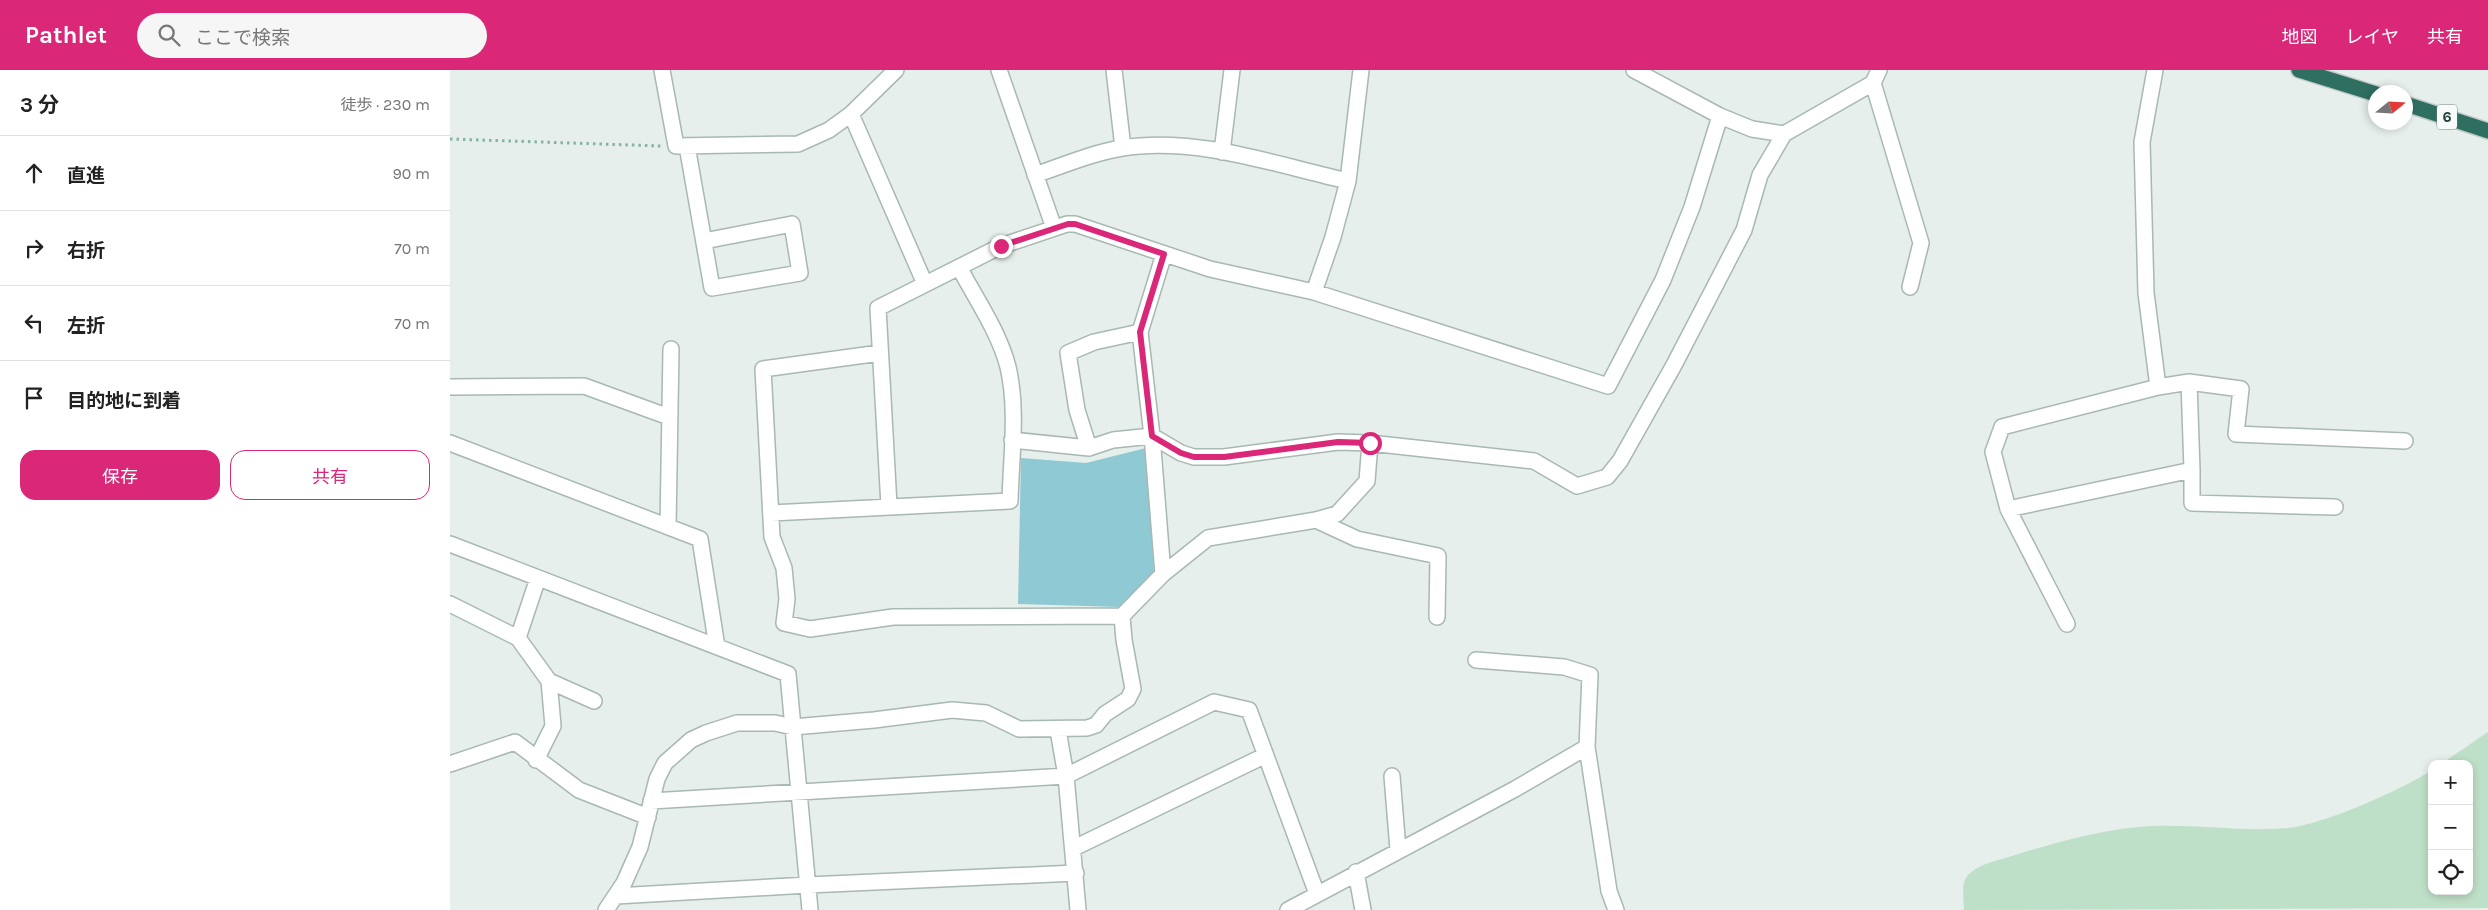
<!DOCTYPE html>
<html lang="ja">
<meta charset="utf-8">
<style>
body{margin:0;font-family:Karla,"Noto Sans JP",sans-serif;background:#f6f6f6;color:#222}
.controls{position:absolute;right:15px;bottom:15px;display:grid;overflow:hidden;border-radius:10px;box-shadow:0 2px 8px #0003}
.controls button{width:45px;height:45px;display:grid;place-items:center;padding:0;border:0;border-bottom:1px solid #e0e0e0;background:#fff;color:#222;font:25px sans-serif}
.compass{position:absolute;left:1918px;top:15px;width:45px;height:45px;border-radius:50%;background:#fff;box-shadow:0 2px 8px #0003;rotate:72deg}
.stop{position:absolute;width:15px;height:15px;margin:-11px;border:4px solid #db2777;border-radius:50%;background:#fff}
.stop.end{background:#db2777;border-color:#fff;box-shadow:0 1px 5px #0008}
.list{margin:0;padding:0;list-style:none}
h2{display:flex;justify-content:space-between;align-items:center;height:65px;margin:0;padding:0 20px;font-size:21px}
h2 small{font-size:16px;font-weight:400;color:#767676}
.list li{display:grid;grid-template-columns:32px 1fr auto;gap:15px;align-items:center;box-sizing:border-box;height:75px;padding:0 20px;border-top:1px solid #e0e0e0}
.list b{display:block;font-size:19px;white-space:nowrap}
.list em{font-size:16px;font-style:normal;color:#767676}
.actions{display:flex;gap:10px;padding:15px 20px}
.actions a{flex:1;padding:11px 0;border:1px solid #db2777;border-radius:15px;text-align:center;font-size:18px;color:#db2777}
.actions .main{background:#db2777;color:#fff}
.icon{flex:none;width:28px;height:28px;fill:none;stroke:currentColor;stroke-width:2;stroke-linecap:round;stroke-linejoin:round}
.map{position:relative;flex:none;width:2038px;height:840px;overflow:hidden}
header{display:flex;align-items:center;gap:30px;box-sizing:border-box;height:70px;padding:0 25px;background:#db2777;color:#fff}
header strong{font-size:24px}
nav{display:flex;gap:28px;margin-inline-start:auto;font-size:18px}
.search{width:350px;height:45px;background:#f6f6f6;display:flex;align-items:center;gap:12px;box-sizing:border-box;padding:0 18px;border-radius:28px;color:#767676;font-size:19px}
main{display:flex}
aside{flex:1;background:#fff}
.map>svg:first-child{display:block}
.green{fill:#bfe0c8}
.water{fill:#8ec9d4}
.lines{fill:none;stroke-linecap:round;stroke-linejoin:round}
.minor-casing{stroke:#a8b8b2;stroke-width:18}
.highway-casing{stroke:#c2cac8;stroke-width:18}
.path{stroke:#86b3a5;stroke-width:3;stroke-dasharray:2.5 4;stroke-linecap:butt}
.minor{stroke:#fff;stroke-width:15}
.highway{stroke:#2f6f62;stroke-width:15}
.route{stroke:#db2777;stroke-width:6}
.labels{text-anchor:middle;stroke-width:4.5;stroke-linejoin:round;paint-order:stroke}
.shield{fill:#f7fbf9;stroke:#637a73;stroke-width:1}
.shield-label{font-size:15px;font-weight:bold;fill:#24423a}
</style>
<header>
<strong>Pathlet</strong>
<div class="search"><svg class="icon" aria-label="search" viewBox="0 0 24 24"><circle cx="10" cy="10" r="6"/><path d="M15 15l6 6"/></svg>ここで検索</div>
<nav><a>地図</a><a>レイヤ</a><a>共有</a></nav>
</header>
<main>
<aside>
<h2>3 分<small>徒歩 · 230 m</small></h2>
<ul class="list">
<li><svg class="icon" aria-label="ahead" viewBox="0 0 24 24"><path d="M12 20V5M6 11l6-6 6 6"/></svg><div><b>直進</b></div><em>90 m</em></li>
<li><svg class="icon" aria-label="right" viewBox="0 0 24 24"><path d="M7 20v-9h11M14 6l5 5-5 5"/></svg><div><b>右折</b></div><em>70 m</em></li>
<li><svg class="icon" aria-label="left" viewBox="0 0 24 24"><path d="M17 20v-9H6M10 6l-5 5 5 5"/></svg><div><b>左折</b></div><em>70 m</em></li>
<li><svg class="icon" aria-label="arrive" viewBox="0 0 24 24"><path d="M6 21V4h12l-3 4 3 4H6"/></svg><div><b>目的地に到着</b></div></li>
</ul>
<div class="actions"><a class="main">保存</a><a>共有</a></div>
</aside>
<div class="map">
<svg width="2038" height="840" viewBox="0 0 2038 840">
<rect width="100%" height="100%" fill="#e6efeb"/>
<!-- green -->
<path class="green" d="M2038,662v176l-524,2c0,-11 -4,-28 5,-36 11,-11 32,-14 46,-19 42,-13 93,-27 137,-29 45,-2 91,6 136,2 37,-4 113,-38 144,-58v121h37v-127h-28z"/>
<!-- water -->
<path class="water" d="M696,378l8,124 -34,35 -102,-3 3,-146 65,5z"/>
<g class="lines">
<defs>
<path id="minor" d="M212,0l14,76 122,-2 31,-14 22,-16 45,-44
M549,0l55,158
M664,0l9,78
M1184,0l86,46 32,13 32,5
M1705,0l-13,72 4,151 12,94
M1423,13l48,160 -11,44
M401,44l74,170
M237,76l25,142 88,-15 -8,-49 -88,17
M772,82l10,-82
M585,105c29,-10 57,-22 87,-27 75,-12 154,17 226,33
M864,222l19,-55 15,-56 13,-111
M430,283l-117,16 9,168 12,31 3,31 -3,24 26,6 83,-12 229,-1
M1739,312l52,7 -5,45 169,7
M0,317l134,-1 85,31
M562,370l77,8 24,-8 39,-4 29,17 13,4h30l114,-15 32,1 164,18 43,25 30,-9 13,-16 54,-96 70,-135 16,-55 24,-41 89,-51 6,-13
M0,373l250,96 17,108
M639,378l-12,-38 -9,-57 26,-11 46,-10
M1742,400v33l143,4
M439,436l-11,-198 123,-62 66,-22h8l135,45 104,23 294,94 55,-106 29,-73 28,-91
M1558,439l184,-39 -3,-88 -31,5 -156,40 -9,25 15,57 59,115
M321,443l239,-12c1,-43 8,-92 -2,-134 -9,-35 -32,-68 -49,-100
M866,450l41,19 81,17 -1,61
M218,457l3,-178
M0,474l338,130 22,236
M713,504l-11,-138 -12,-104 24,-78
M0,534l68,34
M1026,590l88,7 26,8 -3,72 22,144 7,19
M99,611l45,20
M86,690l17,-34 -4,-45 -31,-43 20,-60
M0,694l65,-22 64,48 69,27
M942,706l6,74
M201,731l415,-25 -8,-46
M624,778l190,-92
M906,802l7,38
M166,826l192,-11 268,-12
M156,840l18,-27 16,-36 17,-68 8,-16 26,-23 15,-7 31,-10h38l18,4 81,-7 78,-10 34,3 33,16 68,-1 9,-3 9,-11 23,-15 5,-10 -9,-49 -2,-24 41,-42 45,-36 108,-18 21,-6 30,-33 3,-38
M628,840l-12,-134 148,-74 35,8 68,184
M838,840l227,-121 72,-42"/>
<path id="highway" d="M1849,0l77,24
M1956,34l82,27"/>
</defs>
<!-- minor casing -->
<use href="#minor" class="minor-casing"/>
<!-- highway casing -->
<use href="#highway" class="highway-casing"/>
<!-- path -->
<path class="path" d="M0,69l211,7"/>
<!-- minor -->
<use href="#minor" class="minor"/>
<!-- highway -->
<use href="#highway" class="highway"/>
</g>
<g class="lines">
<!-- route -->
<path class="route" d="M551,176l67,-22h7l89,30 -24,78 12,104 29,17 13,4h30l114,-15 32,1"/>
</g>
<g class="labels">
<!-- shield labels -->
<rect class="shield" x="1987" y="34.5" width="20" height="25" rx="4"/>
<g class="shield-label">
<text x="1997" y="52">6</text>
</g>
</g>
</svg>
<div class="controls">
<button>+</button>
<button>−</button>
<button><svg class="icon" aria-label="locate" viewBox="0 0 24 24"><circle cx="12" cy="12" r="6"/><path d="M12 2v4M12 18v4M2 12h4M18 12h4"/></svg></button>
</div>
<svg class="compass" viewBox="-18 -18 36 36"><path d="M0-13l5 13h-10z" fill="#e53935"/><path d="M0 13l5-13h-10z" fill="#767676"/></svg>
<div class="stop" style="left:920px;top:373px"></div>
<div class="stop end" style="left:551px;top:176px"></div>
</div>
</main>
